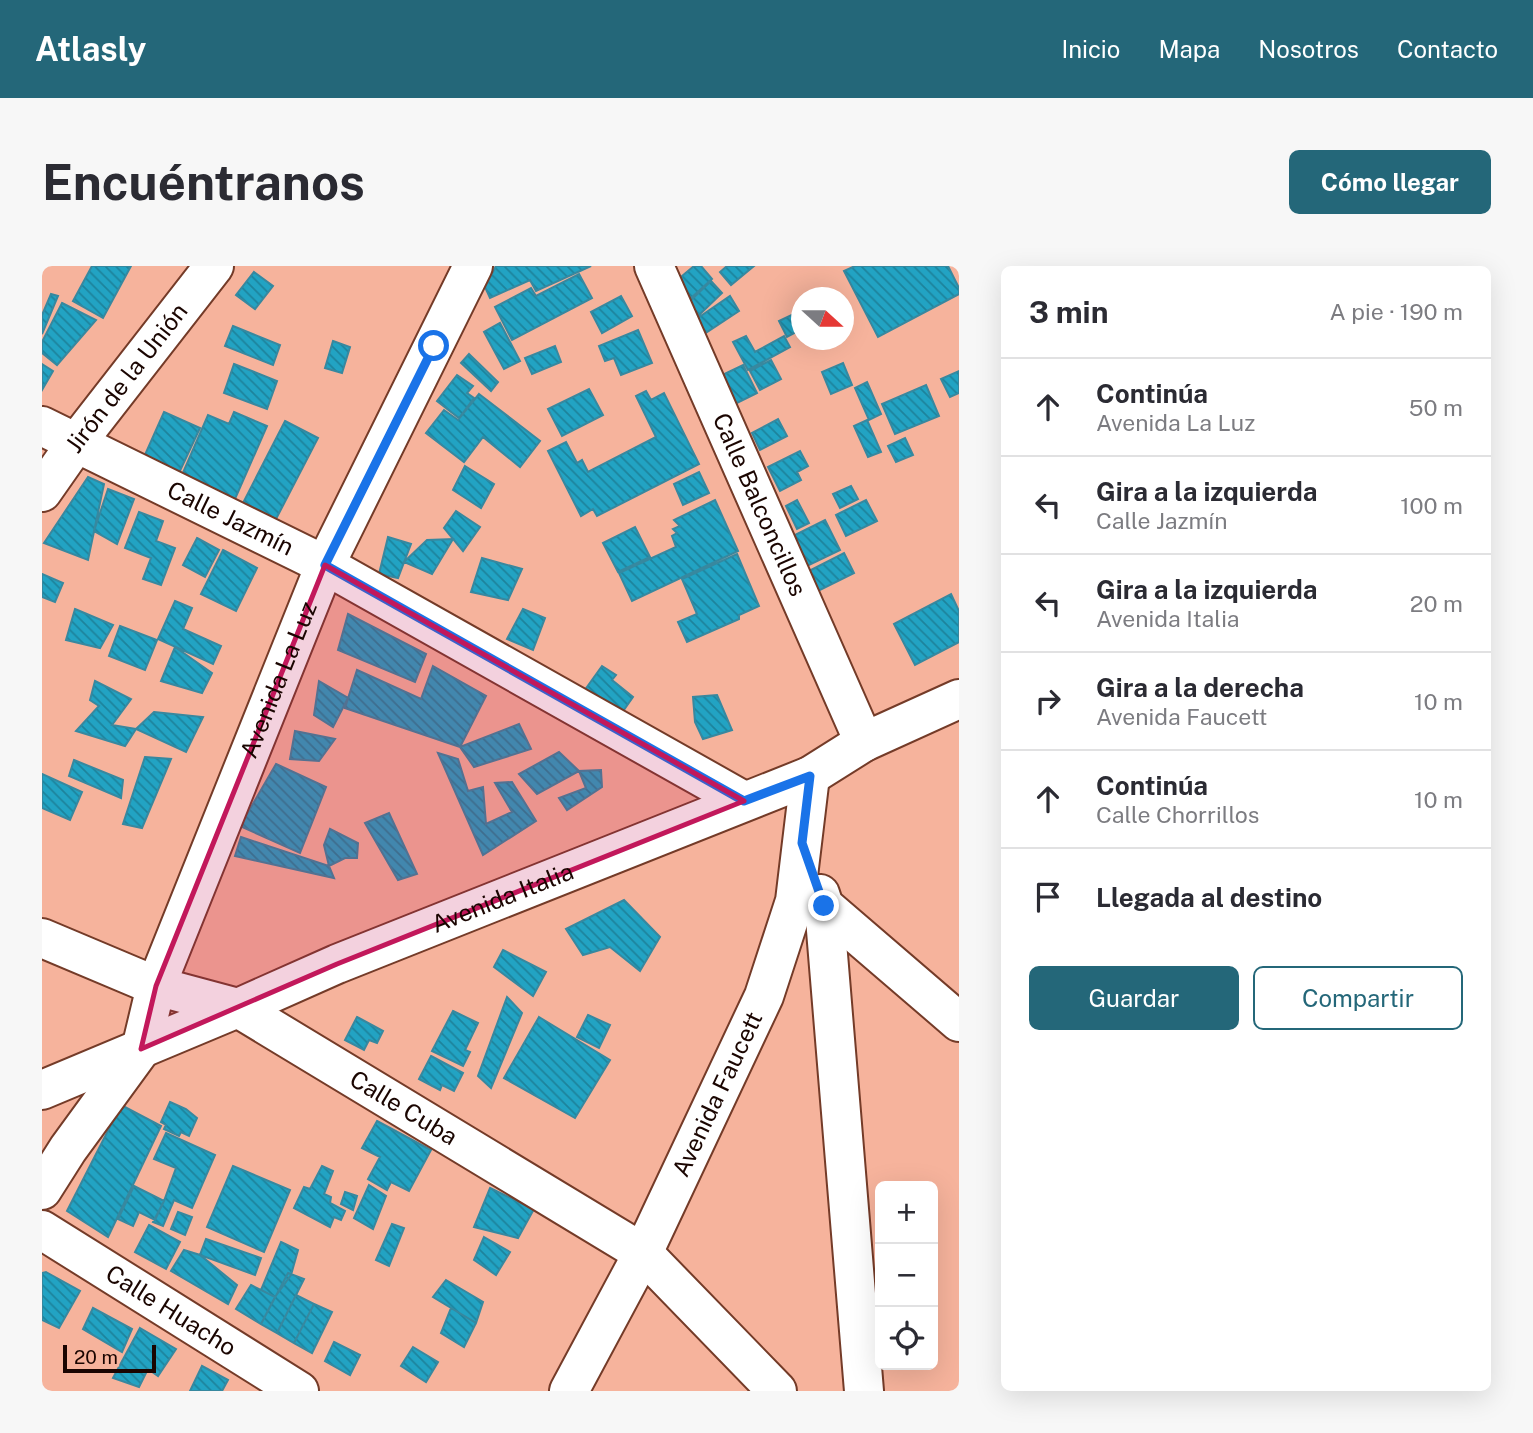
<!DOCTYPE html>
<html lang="es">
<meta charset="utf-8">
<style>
body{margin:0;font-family:"Public Sans",sans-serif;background:#f7f7f7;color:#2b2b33}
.controls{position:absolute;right:21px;bottom:21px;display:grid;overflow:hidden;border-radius:10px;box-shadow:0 7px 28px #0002}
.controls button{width:63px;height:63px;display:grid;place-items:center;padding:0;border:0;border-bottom:2px solid #e1e1e2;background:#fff;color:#2b2b33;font:35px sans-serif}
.compass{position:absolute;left:749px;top:21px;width:63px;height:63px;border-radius:50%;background:#fff;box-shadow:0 7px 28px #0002;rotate:111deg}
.scale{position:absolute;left:21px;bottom:18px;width:93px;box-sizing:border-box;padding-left:7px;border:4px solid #1a0501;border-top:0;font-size:19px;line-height:24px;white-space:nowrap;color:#1a0501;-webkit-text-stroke:5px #f6b39c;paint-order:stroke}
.stop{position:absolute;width:21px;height:21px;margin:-16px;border:5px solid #1a73e8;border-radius:50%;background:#fff}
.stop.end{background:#1a73e8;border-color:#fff;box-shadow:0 2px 7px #0008}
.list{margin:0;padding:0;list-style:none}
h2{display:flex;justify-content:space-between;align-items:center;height:91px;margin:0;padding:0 28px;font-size:30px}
h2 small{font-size:23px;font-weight:400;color:#7c7c81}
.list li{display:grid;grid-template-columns:46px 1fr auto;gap:21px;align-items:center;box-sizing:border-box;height:98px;padding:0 28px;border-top:2px solid #e1e1e2}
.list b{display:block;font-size:26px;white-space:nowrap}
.list p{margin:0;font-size:23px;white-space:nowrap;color:#7c7c81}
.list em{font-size:23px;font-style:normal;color:#7c7c81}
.actions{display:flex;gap:14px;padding:21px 28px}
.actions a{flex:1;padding:16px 0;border:2px solid #246779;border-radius:10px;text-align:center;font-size:24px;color:#246779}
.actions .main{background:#246779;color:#fff}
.icon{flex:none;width:38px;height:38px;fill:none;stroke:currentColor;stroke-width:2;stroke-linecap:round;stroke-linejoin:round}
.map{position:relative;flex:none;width:917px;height:1125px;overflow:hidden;border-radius:10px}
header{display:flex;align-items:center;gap:42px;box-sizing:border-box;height:98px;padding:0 35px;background:#246779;color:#fff}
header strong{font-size:33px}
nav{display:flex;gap:38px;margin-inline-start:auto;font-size:24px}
.intro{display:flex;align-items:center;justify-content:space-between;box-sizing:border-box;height:168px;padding:0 42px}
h1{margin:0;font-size:49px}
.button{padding:18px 32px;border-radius:10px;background:#246779;color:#fff;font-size:24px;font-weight:700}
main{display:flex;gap:42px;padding:0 42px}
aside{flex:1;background:#fff;border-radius:10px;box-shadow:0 7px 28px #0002}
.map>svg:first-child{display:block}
.building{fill:url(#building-back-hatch);stroke:#37889f;stroke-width:2}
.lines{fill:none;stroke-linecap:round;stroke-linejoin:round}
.minor-casing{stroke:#743b28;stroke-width:42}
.minor{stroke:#fff;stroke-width:38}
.route{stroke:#1a73e8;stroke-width:9}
.marked{fill:#c2185b;fill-opacity:0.2;stroke:#c2185b;stroke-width:5;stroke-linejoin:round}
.labels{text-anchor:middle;stroke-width:6;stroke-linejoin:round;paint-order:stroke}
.street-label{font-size:24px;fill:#1a0501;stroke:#f6b39c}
</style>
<header>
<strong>Atlasly</strong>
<nav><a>Inicio</a><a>Mapa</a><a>Nosotros</a><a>Contacto</a></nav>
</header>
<div class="intro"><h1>Encuéntranos</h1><a class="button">Cómo llegar</a></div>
<main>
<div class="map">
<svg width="917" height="1125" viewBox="0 0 917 1125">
<defs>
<pattern id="building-back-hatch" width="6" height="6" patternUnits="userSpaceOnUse" patternTransform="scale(1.75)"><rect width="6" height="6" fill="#22a3c3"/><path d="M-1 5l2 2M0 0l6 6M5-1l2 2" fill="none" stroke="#1d839c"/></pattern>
</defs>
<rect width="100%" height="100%" fill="#f6b39c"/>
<!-- building -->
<path class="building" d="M50,0h39l-28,52 -30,-17z
M454,0h95l-55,25 -6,-11 -40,18 -5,-11z
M652,0h7l11,13 -21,19 -15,-17z
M685,0h27l-23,19 -11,-13z
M813,0h93l11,22v6l-81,43 -34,-66z
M212,6l19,14 -18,23 -19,-14z
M537,8l13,24 -80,42 -17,-33 36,-19 5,8z
M669,15l11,12 -23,22 -11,-12z
M9,28l7,2 -16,38v-19z
M579,30l11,20 -30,17 -11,-21z
M688,30l9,15 -35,23 -9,-14z
M20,37l34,17 -39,45 -15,-12v-11z
M760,44v19l-15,8 -8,-16z
M458,57l20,38 -16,8 -20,-37z
M191,60l47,19 -7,20 -48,-19z
M596,64l14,33 -31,12 -7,-17 -9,3 -6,-15z
M704,70l9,16 29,-16 6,11 -42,23 -15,-28z
M291,75l17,6 -8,26 -17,-5z
M513,80l6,16 -29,12 -7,-16z
M427,88l29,28 -7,9 -30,-28z
M729,94l10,19 -21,11 -10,-19z
M801,97l9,22 -21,9 -9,-22z
M0,98l11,7 -11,19z
M192,98l43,17 -10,28 -43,-16z
M701,99l14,28 -28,14 -13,-29z
M917,105v22l-9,4 -9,-18z
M415,109l16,11 -6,7 7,5 -15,20 -22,-17z
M825,116l14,32 -12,6 -14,-32z
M884,119l13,31 -44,18 -13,-30z
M547,123l14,26 -41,21 -14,-27z
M604,125l5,9 13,-7 35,71 -102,52 -4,-7 -12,7 -33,-65 18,-9 11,21 5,-3 6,12 68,-35 -20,-41z
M437,128l61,47 -20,26 -37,-30 -19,25 -38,-29 18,-23 14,10z
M122,146l36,16 -21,45 -35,-16z
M192,146l33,14 -32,73 -53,-24 26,-60 21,9z
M736,153l9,17 -27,14 -8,-17z
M825,154l14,32 -13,5 -14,-31z
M243,155l33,17 -42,81 -33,-16z
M863,172l8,17 -17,7 -8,-16z
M758,185l8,15 -11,6 4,8 -21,11 -12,-24z
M423,200l29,18 -13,24 -28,-18z
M657,206l10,21 -26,12 -9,-21z
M46,211l16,7 -16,76 -44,-17z
M809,220l7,13 -18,9 -7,-14z
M66,223l26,10 -17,45 -23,-13z
M673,234l23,51 -106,50 -13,-28 57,-26 -4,-11 5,-3 -4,-4 7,-3 -6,-6z
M755,234l12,23 -12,6 -11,-23z
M824,234l11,21 -31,15 -10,-21z
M414,245l24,16 -17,24 -19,-23z
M97,246l24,9 -7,20 19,7 -14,37 -18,-6 8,-21 -26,-10z
M783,254l15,30 -33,16 -14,-30z
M593,261l15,30 -32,15 -15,-29z
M346,271l23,7 -13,34 -19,-4z
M155,272l22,12 -14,27 -22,-12z
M411,273l-21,35 -28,-12 23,-22z
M181,284l34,18 -21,43 -35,-17z
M802,287l10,20 -40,20 -9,-20z
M695,288l22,52 -20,9v4l-52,23 -9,-20 19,-8 -15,-35z
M440,292l40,11 -14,31 -37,-8z
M0,308l21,9 -8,19 -13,-5z
M909,328l8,17v31l-44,23 -21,-41z
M133,335l17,7 -9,21 38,17 -8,18 -55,-25z
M33,343l38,16 -13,23 -34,-8z
M481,343l22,9 -12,32 -26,-11z
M306,348l78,40 -11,28 -77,-32z
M78,360l37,14 -12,30 -36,-14z
M133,381l37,26 -10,20 -41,-12z
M391,400l53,30 -26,51 -115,-39 12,-38 64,29z
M560,400l14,9 -4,5 21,17 -14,20 -40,-19z
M53,415l36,18 -19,26 24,4 -11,17 -49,-15 23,-25 -9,-6z
M277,415l29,17 -15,29 -19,-12z
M675,429l15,35 -29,9 -8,-17 -2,-25z
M112,446l49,5 -17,35 -50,-23z
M477,458l12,25 -57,18 -14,-20z
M253,465l40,8 -16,22 -29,-2z
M517,486l20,19 -42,23 -18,-20z
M396,487l20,6 10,32 15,-4 3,37 26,-12 -17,-29 17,-1 24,39 -53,34z
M103,491l26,2 -29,69 -19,-4z
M32,494l49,20 -2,18 -52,-22z
M234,498l50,23 -26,66 -60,-27z
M559,504l1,17 -35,23 -8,-12 27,-10 -7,-17z
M0,508l40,18 -12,28 -28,-12z
M347,547l28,61 -19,6 -33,-57z
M288,563l28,14 -1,15h-12l-16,8 -5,-21z
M199,571l88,29 5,12 -99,-22z
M582,634l36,37 -20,34 -30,-24 -27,8 -17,-26z
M461,684l43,22 -13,24 -39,-29z
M465,731l15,16 -31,75 -13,-12z
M411,745l25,12 -13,27 5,2 -7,14 -31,-15z
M546,749l22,10 -11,23 -22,-11z
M315,751l26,14 -6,12 -8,-3 -5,10 -19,-10z
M497,751l71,43 -35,58 -71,-40z
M389,790l32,17 -9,18 -12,-6 -2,5 -21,-11z
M128,836l16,7 11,9 -8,18 -8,-4 -2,4 -15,-7 2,-4 -5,-3z
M79,839l40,21 -53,111 -41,-26z
M335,855l54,29 -22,41 -18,-9 -4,8 -19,-11 12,-22 -18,-9z
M124,867l49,22 -23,53 -18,-8 -11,26 -10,-4 11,-21 12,-33 -22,-9z
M191,900l57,24 -26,62 -57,-25z
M280,900l11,5 -9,23 7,3 -1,6 15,8 -4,9 -7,-3 -4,10 -36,-19 10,-21 6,2z
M327,919l17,11 -13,33 -19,-11z
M92,920l30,15 -9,19 -16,-8 -6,14 -15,-7z
M448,922l44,21 -16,29 -44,-11z
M303,926l12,4 -4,14 -12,-6z
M136,946l14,5 -7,18 -14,-6z
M350,958l12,4 -15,38 -13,-6z
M107,959l31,17 -14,27 -31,-17z
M442,971l26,15 -14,23 -22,-15z
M164,973l55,19 -6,17 -55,-20z
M239,976l17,8 -7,25 -16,22 -14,-7z
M142,984l16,5 37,30 -9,19 -57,-33z
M4,1006l34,19 -21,37 -17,-8v-47z
M246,1007l16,6 -27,54 -16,-9z
M404,1014l37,22 -7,21 -43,-26z
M209,1019l24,12 -14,27 -25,-15z
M254,1029l18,9 -20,39 -17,-10z
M272,1038l18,8 -20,41 -18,-10z
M51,1042l39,21 -10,23 -39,-23z
M409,1042l25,15 -12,24 -23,-14z
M98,1062l36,21 -18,27 -10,-7 -9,18 -26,-9z
M292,1076l26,13 -10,20 -25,-14z
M371,1081l25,15 -12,20 -25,-16z
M160,1100l26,14 -6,11h-32z"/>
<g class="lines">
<defs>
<g id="minor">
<path id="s1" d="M612,0l210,476"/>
<path id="s2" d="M0,160l283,139 419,236"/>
<path id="s3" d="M0,226l35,-50 137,-176"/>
<path d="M778,628l4,12 135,116"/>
<path d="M782,640l40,485"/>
<path id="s4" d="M0,672l114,48 82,22 405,245 134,138"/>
<path id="s5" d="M0,824l196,-82 99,-44 473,-188 54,-34 95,-43"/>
<path id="s6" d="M0,924l26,-41 73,-100 15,-63 169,-421 148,-299"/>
<path id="s7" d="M0,964l257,161"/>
<path id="s8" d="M527,1125l74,-138 121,-257 31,-95 15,-125"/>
</g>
</defs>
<!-- minor casing -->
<use href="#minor" class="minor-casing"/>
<!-- minor -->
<use href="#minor" class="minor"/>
</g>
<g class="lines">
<!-- route -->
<path class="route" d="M392,80l-109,219 419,236 66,-25 -8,67 22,63"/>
</g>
<!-- marked area -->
<path class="marked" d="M283,299l419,236 -407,163 -196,85 15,-63z"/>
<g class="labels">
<!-- street labels -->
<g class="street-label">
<text dy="8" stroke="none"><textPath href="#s3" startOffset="142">Jirón de la Unión</textPath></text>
<text dy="8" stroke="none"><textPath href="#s1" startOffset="261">Calle Balconcillos</textPath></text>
<text dy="8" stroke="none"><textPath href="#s2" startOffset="210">Calle Jazmín</textPath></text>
<text dy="8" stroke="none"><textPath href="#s6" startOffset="567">Avenida La Luz</textPath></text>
<text dy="8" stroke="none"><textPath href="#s5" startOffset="499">Avenida Italia</textPath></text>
<text dy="8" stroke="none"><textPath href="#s8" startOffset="332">Avenida Faucett</textPath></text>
<text dy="8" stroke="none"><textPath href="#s4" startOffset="402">Calle Cuba</textPath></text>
<text dy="8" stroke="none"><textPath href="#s7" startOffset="152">Calle Huacho</textPath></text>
</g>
</g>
</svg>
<div class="controls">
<button>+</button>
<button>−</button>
<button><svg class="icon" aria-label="locate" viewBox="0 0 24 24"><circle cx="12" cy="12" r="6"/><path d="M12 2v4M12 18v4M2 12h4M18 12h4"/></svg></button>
</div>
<svg class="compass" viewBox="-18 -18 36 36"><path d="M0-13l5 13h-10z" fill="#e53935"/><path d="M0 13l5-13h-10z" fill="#7c7c81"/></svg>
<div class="scale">20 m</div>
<div class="stop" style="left:392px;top:80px"></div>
<div class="stop end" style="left:782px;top:640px"></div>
</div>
<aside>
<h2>3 min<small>A pie · 190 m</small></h2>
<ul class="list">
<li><svg class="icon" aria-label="ahead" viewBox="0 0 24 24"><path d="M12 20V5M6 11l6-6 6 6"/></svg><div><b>Continúa</b><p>Avenida La Luz</p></div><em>50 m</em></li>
<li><svg class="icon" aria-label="left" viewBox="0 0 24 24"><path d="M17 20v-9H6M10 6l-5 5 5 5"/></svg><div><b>Gira a la izquierda</b><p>Calle Jazmín</p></div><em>100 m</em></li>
<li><svg class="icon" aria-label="left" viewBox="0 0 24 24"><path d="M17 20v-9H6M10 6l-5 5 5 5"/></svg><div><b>Gira a la izquierda</b><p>Avenida Italia</p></div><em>20 m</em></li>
<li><svg class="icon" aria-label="right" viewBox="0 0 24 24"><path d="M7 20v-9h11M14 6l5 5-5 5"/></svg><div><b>Gira a la derecha</b><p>Avenida Faucett</p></div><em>10 m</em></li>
<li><svg class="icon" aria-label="ahead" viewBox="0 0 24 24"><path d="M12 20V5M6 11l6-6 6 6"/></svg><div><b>Continúa</b><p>Calle Chorrillos</p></div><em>10 m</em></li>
<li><svg class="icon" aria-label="arrive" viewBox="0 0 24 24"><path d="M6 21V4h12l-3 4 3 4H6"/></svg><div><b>Llegada al destino</b></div></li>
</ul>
<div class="actions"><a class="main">Guardar</a><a>Compartir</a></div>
</aside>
</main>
